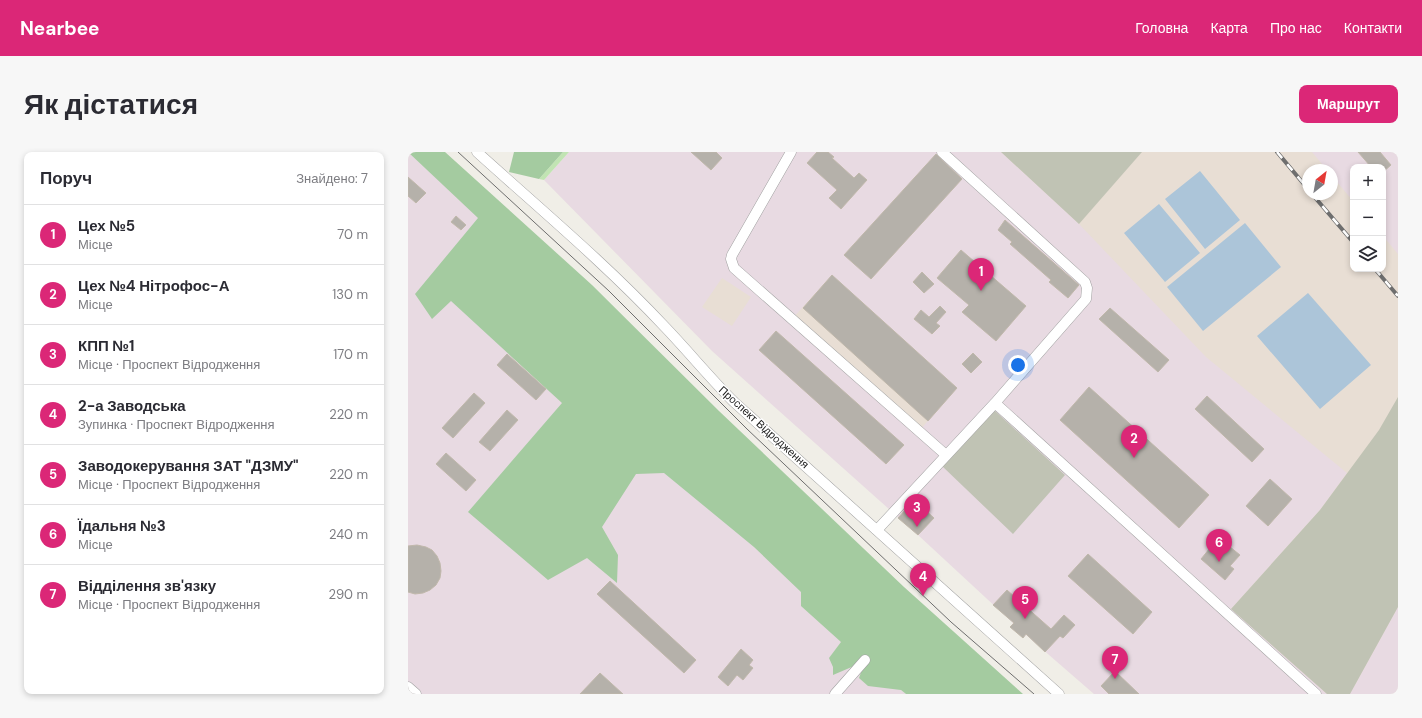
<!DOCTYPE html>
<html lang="uk">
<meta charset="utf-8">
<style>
body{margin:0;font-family:"DM Sans",sans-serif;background:#f7f7f7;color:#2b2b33}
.controls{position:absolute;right:12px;top:12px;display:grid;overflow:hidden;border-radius:8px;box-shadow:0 2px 6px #0003}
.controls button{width:36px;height:36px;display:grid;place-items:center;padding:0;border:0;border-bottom:1px solid #e1e1e2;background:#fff;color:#2b2b33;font:20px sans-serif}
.compass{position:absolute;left:894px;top:12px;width:36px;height:36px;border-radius:50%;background:#fff;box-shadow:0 2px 6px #0003;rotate:31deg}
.you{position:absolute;left:610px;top:213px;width:14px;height:14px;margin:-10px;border:3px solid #fff;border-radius:50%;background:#1a73e8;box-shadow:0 0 0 6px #1a73e833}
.badge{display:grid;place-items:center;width:26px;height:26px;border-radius:50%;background:#db2777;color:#fff;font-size:13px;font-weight:700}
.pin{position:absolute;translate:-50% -33px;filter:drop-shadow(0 1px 2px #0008)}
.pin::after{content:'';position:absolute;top:21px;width:14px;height:12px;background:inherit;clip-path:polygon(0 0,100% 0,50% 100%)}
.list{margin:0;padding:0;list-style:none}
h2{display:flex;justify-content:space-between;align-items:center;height:52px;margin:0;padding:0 16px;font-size:17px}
h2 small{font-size:13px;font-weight:400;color:#7c7c81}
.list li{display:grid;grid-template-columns:26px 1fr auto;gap:12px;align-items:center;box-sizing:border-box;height:60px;padding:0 16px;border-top:1px solid #e1e1e2}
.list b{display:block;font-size:15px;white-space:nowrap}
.list p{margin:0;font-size:13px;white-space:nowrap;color:#7c7c81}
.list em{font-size:13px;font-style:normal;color:#7c7c81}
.icon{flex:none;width:22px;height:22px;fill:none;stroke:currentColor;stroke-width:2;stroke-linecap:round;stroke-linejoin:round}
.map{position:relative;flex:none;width:990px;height:542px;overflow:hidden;border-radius:8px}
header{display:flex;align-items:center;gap:24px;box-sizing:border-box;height:56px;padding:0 20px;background:#db2777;color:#fff}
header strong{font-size:19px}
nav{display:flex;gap:22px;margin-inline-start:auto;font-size:14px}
.intro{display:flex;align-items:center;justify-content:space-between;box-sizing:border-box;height:96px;padding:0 24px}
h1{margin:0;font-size:28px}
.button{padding:10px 18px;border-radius:8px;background:#db2777;color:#fff;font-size:14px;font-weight:700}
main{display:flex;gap:24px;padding:0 24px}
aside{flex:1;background:#fff;border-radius:8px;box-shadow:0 2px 6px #0003}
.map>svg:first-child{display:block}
.industrial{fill:#e8dae2;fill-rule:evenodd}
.military{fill:#e8ded4}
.construction{fill:#c0c3b4}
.grass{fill:#c1e4b3}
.forest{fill:#a4cba0}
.water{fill:#acc5d9}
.building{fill:#b5b1aa;stroke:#c0b8ab}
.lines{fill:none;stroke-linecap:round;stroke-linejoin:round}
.minor-casing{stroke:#a1a1a1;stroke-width:11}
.minor{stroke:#fff;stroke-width:10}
.tram{stroke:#6e6e6e;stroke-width:1}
.rail-casing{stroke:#6e6e6e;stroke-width:4}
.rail{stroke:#fff;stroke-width:2.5;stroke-dasharray:8;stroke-linecap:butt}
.labels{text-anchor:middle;stroke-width:3;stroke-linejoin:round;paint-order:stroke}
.street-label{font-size:11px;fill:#202020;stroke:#fff}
</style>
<header>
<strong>Nearbee</strong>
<nav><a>Головна</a><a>Карта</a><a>Про нас</a><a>Контакти</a></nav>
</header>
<div class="intro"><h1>Як дістатися</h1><a class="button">Маршрут</a></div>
<main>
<aside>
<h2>Поруч<small>Знайдено: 7</small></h2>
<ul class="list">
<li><span class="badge">1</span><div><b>Цех №5</b><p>Місце</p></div><em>70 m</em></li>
<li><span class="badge">2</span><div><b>Цех №4 Нітрофос-А</b><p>Місце</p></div><em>130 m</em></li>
<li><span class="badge">3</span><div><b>КПП №1</b><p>Місце · Проспект Відродження</p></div><em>170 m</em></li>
<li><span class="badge">4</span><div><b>2-а Заводська</b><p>Зупинка · Проспект Відродження</p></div><em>220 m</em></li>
<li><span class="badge">5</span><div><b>Заводокерування ЗАТ &quot;ДЗМУ&quot;</b><p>Місце · Проспект Відродження</p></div><em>220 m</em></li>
<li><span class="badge">6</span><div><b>Їдальня №3</b><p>Місце</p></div><em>240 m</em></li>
<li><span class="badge">7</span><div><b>Відділення зв'язку</b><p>Місце · Проспект Відродження</p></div><em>290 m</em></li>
</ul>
</aside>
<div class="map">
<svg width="990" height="542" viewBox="0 0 990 542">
<rect width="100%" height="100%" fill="#f0eee7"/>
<!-- industrial -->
<path class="industrial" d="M0,0l72,63 421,475 5,4h-498z
M161,0h829v542h-304l-68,-59 -3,3 -13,-11 3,-4 -95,-88 -206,-184 -168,-171zM945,15h30v102h-30zM900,18h24v24h-24z"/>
<!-- military -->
<path class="military" d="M593,0h311l15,18h-19v24h24v-18l21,25v68h30v-33l15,18v353l-48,87h-23l-96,-85 89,-99 27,-37 -141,-116 -127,-133z
M424,123l125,113 -38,43 -127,-112z
M314,126l29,19 -19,29 -30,-19z"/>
<!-- construction -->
<path class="construction" d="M593,0h141l-63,72z
M990,245v210l-48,87h-23l-96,-85 89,-99 59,-80z
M585,257l72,66 -52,59 -71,-68z"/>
<!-- grass -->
<path class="grass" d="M155,0h6l-25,28 -5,-1z"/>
<!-- forest -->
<path class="forest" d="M0,0h37l147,133 127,126 185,176 119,107h-117l-5,-4 -33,-4 -9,-8 8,-22 -13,10 -21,9v-8l-4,-9 12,-16 -40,-36v-14l-47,-45 -90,-74 -28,1 -34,53 16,28 -1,28 -30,-25 -39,22 -80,-68 94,-109 -111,-102 -19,18 -17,-25 63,-76z
M106,0h49l-24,27 -30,-7z"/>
<!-- water -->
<path class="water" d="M792,19l40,49 -35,29 -40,-50z
M751,52l41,49 -35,29 -41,-49z
M837,71l36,44 -78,64 -36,-44z
M900,141l63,72 -51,44 -63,-73z"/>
<!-- building -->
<path class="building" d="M283,0h25l6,6 -11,12z
M409,0h11l6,5 -2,1 22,20 5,-5 8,7 -26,29 -12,-11 8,-8 -30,-27z
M950,0h22l11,13 -8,7v-5h-12z
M528,2l26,25 -91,100 -27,-24z
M0,25l18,16 -10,10 -8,-7z
M48,64l10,9 -5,5 -10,-8z
M597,68l74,65 -11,13 -19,-16 2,-2 -41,-36 2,-2 -14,-12z
M553,98l65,56 -30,35 -34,-29 7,-7 -32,-27z
M514,120l12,12 -10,9 -11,-11z
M424,123l125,113 -29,33 -125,-113z
M532,154l6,6 -10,11 4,3 -8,8 -18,-15 7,-9 8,7z
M702,156l59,52 -11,12 -59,-53z
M368,179l128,114 -18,19 -127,-114z
M565,201l9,9 -11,11 -9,-9z
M99,202l39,35 -10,11 -39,-35z
M681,235l120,108 -30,33 -119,-108z
M66,241l11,10 -32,35 -11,-10z
M799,244l57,53 -12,13 -57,-53z
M99,258l11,10 -28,31 -11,-9z
M38,301l30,27 -10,11 -30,-27z
M862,327l22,20 -24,27 -22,-20z
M506,348l20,18 -16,17 -20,-17z
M816,390l16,13 -10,11 4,3 -9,11 -24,-21 9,-11 5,5z
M9,393l9,2 6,3 5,6 3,7 1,8 -1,7 -4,7 -6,5 -7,3 -8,1 -7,-2v-46z
M680,402l64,58 -19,22 -65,-58z
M202,429l86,79 -12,13 -87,-79z
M599,438l44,39 13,-14 11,10 -12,13 -3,-2 -15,16 -19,-18 -3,4 -13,-11 4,-4 -21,-18z
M333,497l12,11 -4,5 4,3 -10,12 -6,-5 -9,11 -10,-9z
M707,519l24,23h-30l-8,-8z
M192,521l23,21h-43z"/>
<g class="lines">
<defs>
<path id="minor" d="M69,0c63,57 129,112 187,174 24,25 46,52 70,76l325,292
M383,0l-59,103 -1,4 3,9 212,187
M587,251l321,291
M469,378l118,-127 91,-104 1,-11 -2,-6 -143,-130
M0,535l8,7
M427,542l30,-34"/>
</defs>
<!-- minor casing -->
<use href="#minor" class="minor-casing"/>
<!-- minor -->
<use href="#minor" class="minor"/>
<!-- tram -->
<path class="tram" d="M50,0l151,139 138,138 204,193 83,72"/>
<defs>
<path id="rail" d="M869,0l31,37
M904,42l41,48
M967,117l23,27"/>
</defs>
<!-- rail casing -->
<use href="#rail" class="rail-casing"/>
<!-- rail -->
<use href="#rail" class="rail"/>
</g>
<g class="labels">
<!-- street labels -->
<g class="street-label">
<text transform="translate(356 275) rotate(42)" y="4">Проспект Відродження</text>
</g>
</g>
</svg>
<div class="controls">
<button>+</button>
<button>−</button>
<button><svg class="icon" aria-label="layers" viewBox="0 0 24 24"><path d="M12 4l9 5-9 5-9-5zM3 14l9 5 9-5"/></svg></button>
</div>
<svg class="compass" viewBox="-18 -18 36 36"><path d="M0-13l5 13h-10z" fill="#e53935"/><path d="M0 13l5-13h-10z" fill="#7c7c81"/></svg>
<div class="you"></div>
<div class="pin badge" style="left:573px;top:139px">1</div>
<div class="pin badge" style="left:726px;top:306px">2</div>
<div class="pin badge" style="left:509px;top:375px">3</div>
<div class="pin badge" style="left:515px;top:444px">4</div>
<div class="pin badge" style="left:617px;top:467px">5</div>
<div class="pin badge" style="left:811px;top:410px">6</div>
<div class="pin badge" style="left:707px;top:527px">7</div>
</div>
</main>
